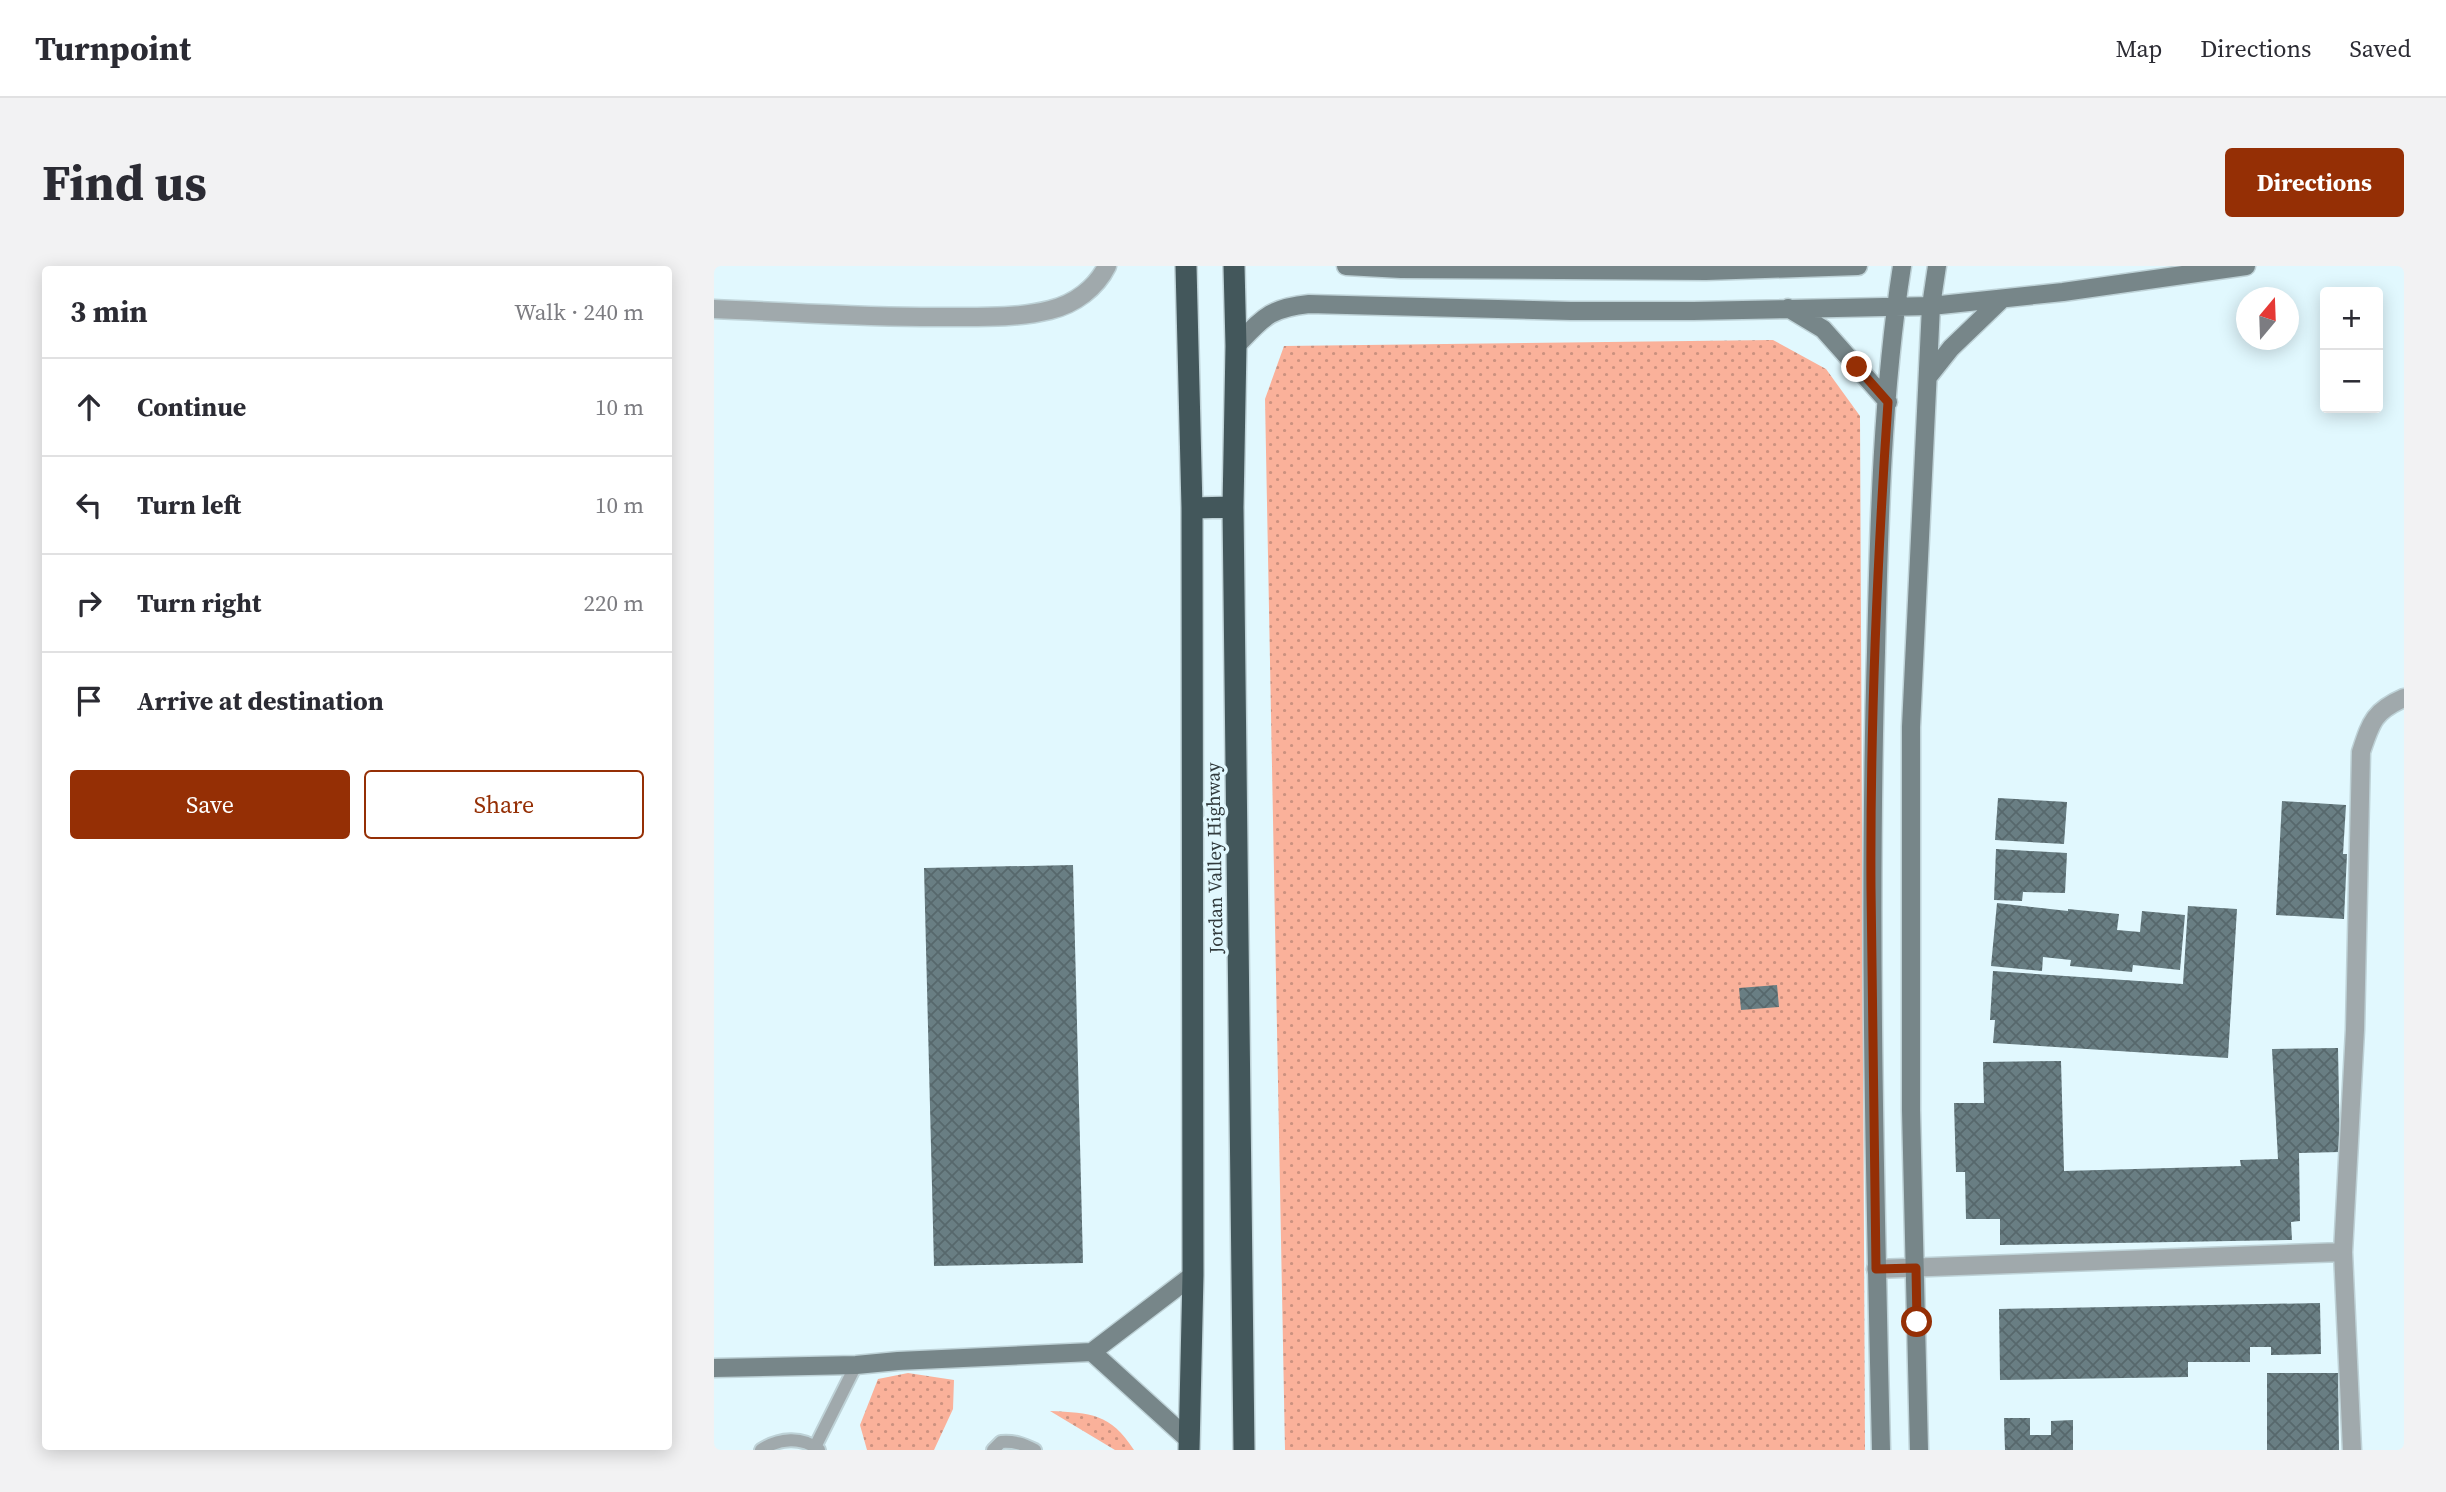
<!DOCTYPE html>
<meta charset="utf-8">
<style>
body{margin:0;font-family:"Source Serif 4",serif;background:#f2f2f3;color:#2b2b33}
.controls{position:absolute;right:21px;top:21px;display:grid;overflow:hidden;border-radius:7px;box-shadow:0 4px 18px #0003}
.controls button{width:63px;height:63px;display:grid;place-items:center;padding:0;border:0;border-bottom:2px solid #e1e1e2;background:#fff;color:#2b2b33;font:35px sans-serif}
.compass{position:absolute;left:1522px;top:21px;width:63px;height:63px;border-radius:50%;background:#fff;box-shadow:0 4px 18px #0003;rotate:19deg}
.stop{position:absolute;width:21px;height:21px;margin:-16px;border:5px solid #952f05;border-radius:50%;background:#fff}
.stop.end{background:#952f05;border-color:#fff;box-shadow:0 2px 7px #0008}
.list{margin:0;padding:0;list-style:none}
h2{display:flex;justify-content:space-between;align-items:center;height:91px;margin:0;padding:0 28px;font-size:30px}
h2 small{font-size:23px;font-weight:400;color:#7c7c81}
.list li{display:grid;grid-template-columns:46px 1fr auto;gap:21px;align-items:center;box-sizing:border-box;height:98px;padding:0 28px;border-top:2px solid #e1e1e2}
.list b{display:block;font-size:26px;white-space:nowrap}
.list em{font-size:23px;font-style:normal;color:#7c7c81}
.actions{display:flex;gap:14px;padding:21px 28px}
.actions a{flex:1;padding:16px 0;border:2px solid #952f05;border-radius:7px;text-align:center;font-size:24px;color:#952f05}
.actions .main{background:#952f05;color:#fff}
.icon{flex:none;width:38px;height:38px;fill:none;stroke:currentColor;stroke-width:2;stroke-linecap:round;stroke-linejoin:round}
.map{position:relative;flex:none;width:1690px;height:1184px;overflow:hidden;border-radius:7px}
header{display:flex;align-items:center;gap:42px;box-sizing:border-box;height:98px;padding:0 35px;background:#fff;border-bottom:2px solid #e1e1e2}
header strong{font-size:33px}
nav{display:flex;gap:38px;margin-inline-start:auto;font-size:24px}
.intro{display:flex;align-items:center;justify-content:space-between;box-sizing:border-box;height:168px;padding:0 42px}
h1{margin:0;font-size:49px}
.button{padding:18px 32px;border-radius:7px;background:#952f05;color:#fff;font-size:24px;font-weight:700}
main{display:flex;gap:42px;padding:0 42px}
aside{flex:1;background:#fff;border-radius:7px;box-shadow:0 4px 18px #0003}
.map>svg:first-child{display:block}
.park{fill:url(#park-dots)}
.building{fill:url(#building-cross-hatch)}
.lines{fill:none;stroke-linecap:round;stroke-linejoin:round}
.lane-casing{stroke:#bed2d7;stroke-width:16}
.street-casing{stroke:#bed2d7;stroke-width:21}
.secondary-casing{stroke:#bed2d7;stroke-width:21}
.highway-casing{stroke:#bed2d7;stroke-width:24}
.lane{stroke:#a0a9ac;stroke-width:12}
.street{stroke:#a0a9ac;stroke-width:18}
.secondary{stroke:#778689;stroke-width:18}
.highway{stroke:#43575b;stroke-width:21}
.route{stroke:#952f05;stroke-width:9}
.labels{text-anchor:middle;stroke-width:7;stroke-linejoin:round;paint-order:stroke}
.street-label{font-size:19px;fill:#313a3c;stroke:#e1f8fe}
</style>
<header>
<strong>Turnpoint</strong>
<nav><a>Map</a><a>Directions</a><a>Saved</a></nav>
</header>
<div class="intro"><h1>Find us</h1><a class="button">Directions</a></div>
<main>
<aside>
<h2>3 min<small>Walk · 240 m</small></h2>
<ul class="list">
<li><svg class="icon" aria-label="ahead" viewBox="0 0 24 24"><path d="M12 20V5M6 11l6-6 6 6"/></svg><div><b>Continue</b></div><em>10 m</em></li>
<li><svg class="icon" aria-label="left" viewBox="0 0 24 24"><path d="M17 20v-9H6M10 6l-5 5 5 5"/></svg><div><b>Turn left</b></div><em>10 m</em></li>
<li><svg class="icon" aria-label="right" viewBox="0 0 24 24"><path d="M7 20v-9h11M14 6l5 5-5 5"/></svg><div><b>Turn right</b></div><em>220 m</em></li>
<li><svg class="icon" aria-label="arrive" viewBox="0 0 24 24"><path d="M6 21V4h12l-3 4 3 4H6"/></svg><div><b>Arrive at destination</b></div></li>
</ul>
<div class="actions"><a class="main">Save</a><a>Share</a></div>
</aside>
<div class="map">
<svg width="1690" height="1184" viewBox="0 0 1690 1184">
<defs>
<pattern id="park-dots" width="8" height="8" patternUnits="userSpaceOnUse" patternTransform="scale(1.75)"><rect width="8" height="8" fill="#fab19a"/><path d="M2 2h.1M6 6h.1" fill="none" stroke="#cb917f" stroke-width="1.8" stroke-linecap="round"/></pattern>
<pattern id="building-cross-hatch" width="8" height="8" patternUnits="userSpaceOnUse" patternTransform="scale(1.75)"><rect width="8" height="8" fill="#697e83"/><path d="M0 0l8 8M0 8l8-8" fill="none" stroke="#57686c"/></pattern>
</defs>
<rect width="100%" height="100%" fill="#e1f8fe"/>
<!-- park -->
<path class="park" d="M1059,74l53,29 34,47 5,1034h-580l-20,-1051 19,-53z
M194,1107l46,7 -1,29 -19,41h-67l-7,-25 18,-46z
M336,1145c41,2 60,2 84,39h-19z"/>
<!-- building -->
<path class="building" d="M1284,532l69,4 -3,42 -69,-4z
M1568,535l64,4 -3,49h4l-3,65 -68,-4z
M1282,583l71,4 -2,40 -42,-1 -1,9 -28,-1z
M359,599l10,398 -149,3 -10,-398z
M1283,637l71,8v-2l51,5 -2,16 23,2 2,-21 43,4 -5,55 -47,-5 -1,7 -62,-6 1,-6 -28,-3 -1,14 -51,-5z
M1474,640l49,3 -9,149 -235,-15 2,-23h-5l3,-49 190,13z
M1063,719l2,22 -38,3 -2,-22z
M1624,782l2,104 -41,1 1,68 -9,1 1,18 -292,5v-26h-34l-1,-47h-9l-2,-69h30l-1,-41 78,-1 3,110 177,-5 -1,-6 38,-1 -6,-110z
M1606,1037l1,51 -50,1v-8h-21v15h-62v15l-188,3 -1,-71z
M1553,1107h71l1,77h-72z
M1290,1152h26v17h21v-14l22,-1v30h-68z"/>
<g class="lines">
<defs>
<path id="lane" d="M101,1181l41,-82
M47,1184c18,-12 41,-14 58,0
M279,1184l8,-8c14,-1 22,2 34,8"/>
<path id="street" d="M0,43c78,3 157,9 235,8 33,0 69,1 101,-7 25,-6 46,-22 57,-44
M1162,1003l467,-17
M1638,1184l-9,-198 12,-222 6,-278c10,-30 13,-41 43,-54"/>
<path id="secondary" d="M632,0l55,3 305,2 152,-5
M1074,42l35,21 65,73
M522,80c27,-28 33,-38 73,-42l262,7h122l238,-5 6,-40
M1214,111l23,-29 51,-49
M378,1086l97,88
M0,1102l142,-3 42,-4 194,-9 101,-77
M1167,1184c-6,-266 -13,-532 -5,-798 3,-128 6,-259 26,-386
M1205,1184l-8,-340v-383l20,-421 132,-14 183,-26"/>
<path id="highway" d="M472,0l6,242 1,767 -4,175
M520,0l2,80 -3,161 11,943
M478,242l41,-1"/>
</defs>
<!-- lane casing -->
<use href="#lane" class="lane-casing"/>
<!-- street casing -->
<use href="#street" class="street-casing"/>
<!-- secondary casing -->
<use href="#secondary" class="secondary-casing"/>
<!-- highway casing -->
<use href="#highway" class="highway-casing"/>
<!-- lane -->
<use href="#lane" class="lane"/>
<!-- street -->
<use href="#street" class="street"/>
<!-- secondary -->
<use href="#secondary" class="secondary"/>
<!-- highway -->
<use href="#highway" class="highway"/>
</g>
<g class="lines">
<!-- route -->
<path class="route" d="M1143,101l31,35c-11,162 -18,324 -17,486 1,127 4,254 5,381l40,-1 1,54"/>
</g>
<g class="labels">
<!-- street labels -->
<g class="street-label">
<text transform="translate(500 592) rotate(-91)" y="7">Jordan Valley Highway</text>
</g>
</g>
</svg>
<div class="controls">
<button>+</button>
<button>−</button>
</div>
<svg class="compass" viewBox="-18 -18 36 36"><path d="M0-13l5 13h-10z" fill="#e53935"/><path d="M0 13l5-13h-10z" fill="#7c7c81"/></svg>
<div class="stop" style="left:1203px;top:1056px"></div>
<div class="stop end" style="left:1143px;top:101px"></div>
</div>
</main>
